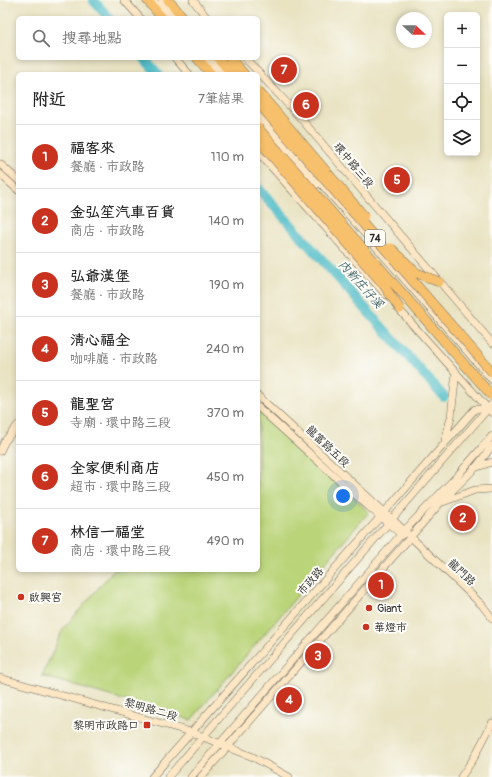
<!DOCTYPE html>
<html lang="zh-TW">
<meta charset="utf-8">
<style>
body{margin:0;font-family:Pangolin,"LXGW WenKai TC",sans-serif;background:#f6f6f6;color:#222}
.controls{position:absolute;right:12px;top:12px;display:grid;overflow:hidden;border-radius:6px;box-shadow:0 2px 6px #0003}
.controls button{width:36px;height:36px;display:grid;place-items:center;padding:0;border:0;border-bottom:1px solid #e0e0e0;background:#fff;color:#222;font:20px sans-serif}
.compass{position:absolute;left:396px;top:12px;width:36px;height:36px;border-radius:50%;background:#fff;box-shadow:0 2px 6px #0003;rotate:112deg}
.you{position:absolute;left:343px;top:496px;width:14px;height:14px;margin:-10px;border:3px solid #fff;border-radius:50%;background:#1a73e8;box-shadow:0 0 0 6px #1a73e833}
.badge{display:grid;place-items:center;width:26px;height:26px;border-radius:50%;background:#c8321e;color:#fff;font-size:13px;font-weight:700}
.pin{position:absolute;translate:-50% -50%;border:2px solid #fff;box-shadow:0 1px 4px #0006}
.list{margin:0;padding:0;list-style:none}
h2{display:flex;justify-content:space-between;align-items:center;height:52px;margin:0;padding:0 16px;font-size:17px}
h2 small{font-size:13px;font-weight:400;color:#767676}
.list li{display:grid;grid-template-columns:26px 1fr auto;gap:12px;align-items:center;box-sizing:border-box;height:64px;padding:0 16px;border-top:1px solid #e0e0e0}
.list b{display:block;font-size:15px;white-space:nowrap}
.list p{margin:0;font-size:13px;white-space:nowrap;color:#767676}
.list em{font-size:13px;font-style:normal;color:#767676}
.icon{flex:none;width:22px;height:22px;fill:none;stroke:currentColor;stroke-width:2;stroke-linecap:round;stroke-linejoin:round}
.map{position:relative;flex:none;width:492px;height:777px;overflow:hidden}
.search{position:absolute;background:#fff;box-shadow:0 2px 6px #0003;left:16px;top:16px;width:244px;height:44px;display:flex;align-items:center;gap:10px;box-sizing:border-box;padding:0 14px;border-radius:6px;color:#767676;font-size:15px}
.panel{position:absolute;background:#fff;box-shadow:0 2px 6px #0003;left:16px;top:72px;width:244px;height:500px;border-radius:6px}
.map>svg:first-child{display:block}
.green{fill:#bad479;stroke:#728052}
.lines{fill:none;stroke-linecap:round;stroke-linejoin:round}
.river{stroke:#4dbbc6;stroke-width:10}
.secondary-casing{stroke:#6e6b60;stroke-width:8}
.highway-casing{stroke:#6e6b60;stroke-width:10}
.secondary{stroke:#fce6c4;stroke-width:7}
.highway{stroke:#f7c06c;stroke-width:9}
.highway-bridge-casing{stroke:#6e6b60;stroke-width:10;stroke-linecap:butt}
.highway-bridge{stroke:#f7c06c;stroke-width:9}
.poi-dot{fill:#c8321e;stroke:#fdfcf7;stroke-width:1.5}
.labels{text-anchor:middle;stroke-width:4;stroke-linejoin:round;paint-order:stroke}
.shield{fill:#fdfcf7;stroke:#6a6a68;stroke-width:1}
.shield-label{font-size:10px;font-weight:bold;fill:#2b2b2b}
.street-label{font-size:11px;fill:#2b2b2b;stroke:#fdfcf7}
.poi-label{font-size:11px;fill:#2b2b2b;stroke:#fdfcf7;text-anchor:start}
.water-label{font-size:12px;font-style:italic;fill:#375d61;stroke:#fdfcf7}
</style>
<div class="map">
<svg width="492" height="777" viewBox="0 0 492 777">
<rect width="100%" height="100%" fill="#fdfcf7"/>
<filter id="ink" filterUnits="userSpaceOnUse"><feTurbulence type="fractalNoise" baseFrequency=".025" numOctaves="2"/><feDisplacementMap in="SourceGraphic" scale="8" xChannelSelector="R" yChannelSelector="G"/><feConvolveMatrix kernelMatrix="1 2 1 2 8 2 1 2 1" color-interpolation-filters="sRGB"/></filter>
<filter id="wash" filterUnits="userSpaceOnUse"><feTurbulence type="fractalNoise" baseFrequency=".012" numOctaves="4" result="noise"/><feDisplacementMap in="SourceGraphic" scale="16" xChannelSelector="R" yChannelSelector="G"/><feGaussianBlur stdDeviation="0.9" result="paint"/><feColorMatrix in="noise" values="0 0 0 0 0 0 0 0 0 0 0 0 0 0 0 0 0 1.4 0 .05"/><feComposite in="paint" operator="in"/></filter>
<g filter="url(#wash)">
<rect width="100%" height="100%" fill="#e9e3c2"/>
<!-- green -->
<path class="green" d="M258,410l111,102 -178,208 -149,-44 21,-47 51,-59h144z"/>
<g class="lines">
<!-- river -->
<path class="river" d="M93,0l16,18
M144,58l14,16
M258,188l186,209"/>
</g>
</g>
<g filter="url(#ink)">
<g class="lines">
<defs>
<path id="secondary" d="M124,0l16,18
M153,0l16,18
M162,0l16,18
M193,0l14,18
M175,58l14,16
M204,58l14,16
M212,58l14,16
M245,58l52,56 195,229
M258,111l234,269
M258,119l58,66
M258,152l128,143
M0,164l18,16
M0,174l18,16
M396,306l96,107
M258,396l134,123 90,86 10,13
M258,407l111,100 33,28
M445,441l6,-24 5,-45
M0,451l5,-10 13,-16
M474,468l18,-6
M443,502l32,-12 17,-1
M0,678l191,54 62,25 36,20
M152,777l323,-368h13
M168,777l324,-373
M191,777l213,-246 54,-56 34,-39
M201,777l240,-275 35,-35 16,-21
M461,777l13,-19 18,-35"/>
<path id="highway" d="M147,0l15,18
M168,0l16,18
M197,58l14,16
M218,58l14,16
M230,58l14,16"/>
</defs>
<!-- secondary casing -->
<use href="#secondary" class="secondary-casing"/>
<!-- highway casing -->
<use href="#highway" class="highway-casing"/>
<!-- secondary -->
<use href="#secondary" class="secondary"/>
<!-- highway -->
<use href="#highway" class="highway"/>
<defs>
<path id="highway-bridge" d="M258,91l106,125
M258,103l234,269
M258,128l234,268
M258,140l125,144 17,25
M391,248l26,25 22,9"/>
</defs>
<!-- highway-bridge casing -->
<use href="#highway-bridge" class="highway-bridge-casing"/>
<!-- highway-bridge -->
<use href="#highway-bridge" class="highway-bridge"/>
</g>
</g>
<!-- markers -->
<g class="poi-dot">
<circle cx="21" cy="597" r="4"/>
<circle cx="369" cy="608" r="4"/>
<circle cx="366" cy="627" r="4"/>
<rect x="143" y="721" width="8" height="8" rx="2"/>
</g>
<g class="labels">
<!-- shield labels -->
<rect class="shield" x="365" y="230" width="20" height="16" rx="3"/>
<g class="shield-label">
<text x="375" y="242">74</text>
</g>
<!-- street labels -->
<g class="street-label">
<text transform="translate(354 165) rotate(50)" y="4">環中路三段</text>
<text transform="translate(328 446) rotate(43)" y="4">龍富路五段</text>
<text transform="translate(462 572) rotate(43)" y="4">龍門路</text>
<text transform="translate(310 581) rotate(-49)" y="4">市政路</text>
<text transform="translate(151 709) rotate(16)" y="4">黎明路二段</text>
</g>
<!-- poi labels -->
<g class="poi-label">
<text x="29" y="601">啟興宮</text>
<text x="377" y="612">Giant</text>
<text x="374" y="631">華燈市</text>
<text x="139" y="729" text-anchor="end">黎明市政路口</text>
</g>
<!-- water labels -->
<g class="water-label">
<text transform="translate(361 284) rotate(48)" y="4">內新庄仔溪</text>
</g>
</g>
</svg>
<div class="controls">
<button>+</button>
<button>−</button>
<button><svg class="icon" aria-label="locate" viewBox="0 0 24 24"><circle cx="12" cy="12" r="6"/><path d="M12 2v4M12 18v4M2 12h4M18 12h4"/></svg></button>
<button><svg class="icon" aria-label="layers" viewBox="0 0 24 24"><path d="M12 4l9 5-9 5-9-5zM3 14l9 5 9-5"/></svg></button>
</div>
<svg class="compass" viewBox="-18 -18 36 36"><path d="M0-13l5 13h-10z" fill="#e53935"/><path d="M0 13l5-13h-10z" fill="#767676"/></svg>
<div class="you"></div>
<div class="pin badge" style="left:381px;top:585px">1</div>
<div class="pin badge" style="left:463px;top:518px">2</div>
<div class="pin badge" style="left:318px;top:656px">3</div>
<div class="pin badge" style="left:289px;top:700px">4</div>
<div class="pin badge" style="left:397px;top:180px">5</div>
<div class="pin badge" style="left:306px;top:105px">6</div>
<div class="pin badge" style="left:284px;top:70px">7</div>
<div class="search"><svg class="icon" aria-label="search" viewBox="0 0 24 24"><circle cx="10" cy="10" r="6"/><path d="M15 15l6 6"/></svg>搜尋地點</div>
<section class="panel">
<h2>附近<small>7筆結果</small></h2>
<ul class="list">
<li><span class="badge">1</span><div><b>福客來</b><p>餐廳 · 市政路</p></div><em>110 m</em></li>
<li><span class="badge">2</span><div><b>金弘笙汽車百貨</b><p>商店 · 市政路</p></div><em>140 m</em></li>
<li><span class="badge">3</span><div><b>弘爺漢堡</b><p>餐廳 · 市政路</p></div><em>190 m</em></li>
<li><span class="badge">4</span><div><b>清心福全</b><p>咖啡廳 · 市政路</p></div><em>240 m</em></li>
<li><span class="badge">5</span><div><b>龍聖宮</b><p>寺廟 · 環中路三段</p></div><em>370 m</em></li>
<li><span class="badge">6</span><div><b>全家便利商店</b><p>超市 · 環中路三段</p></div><em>450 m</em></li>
<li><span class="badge">7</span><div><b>林信一福堂</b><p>商店 · 環中路三段</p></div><em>490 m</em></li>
</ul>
</section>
</div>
